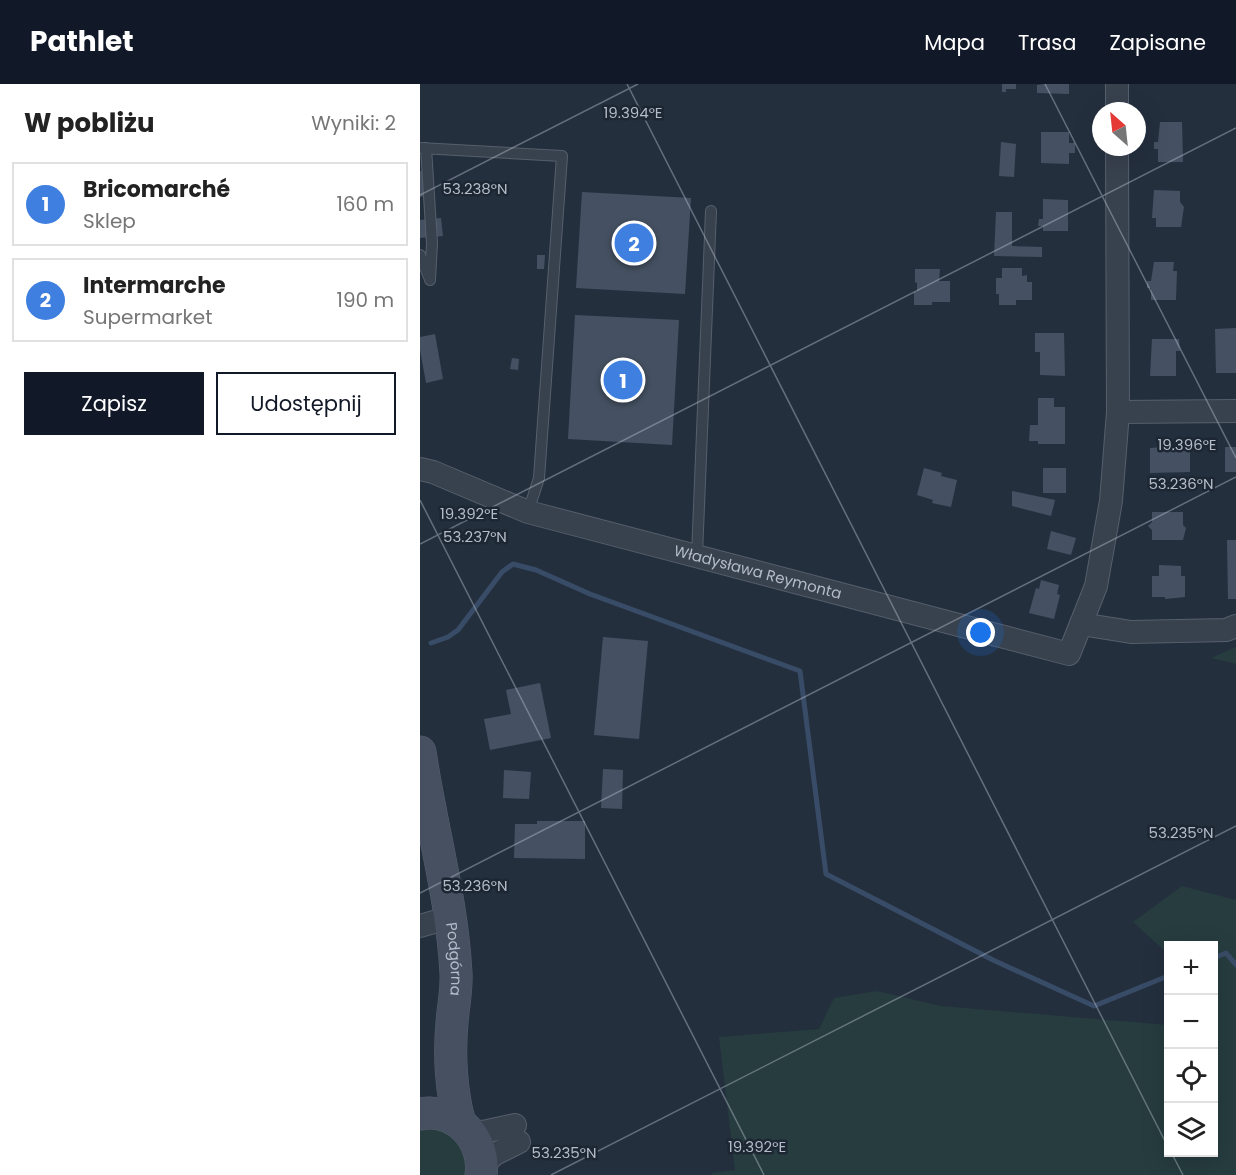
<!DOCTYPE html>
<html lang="pl">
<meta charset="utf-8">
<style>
body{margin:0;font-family:Poppins,sans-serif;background:#f2f2f2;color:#222}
.controls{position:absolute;right:18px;bottom:18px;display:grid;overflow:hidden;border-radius:0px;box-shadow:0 6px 24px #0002}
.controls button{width:54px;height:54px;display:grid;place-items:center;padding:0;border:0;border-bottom:2px solid #e0e0e0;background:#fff;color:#222;font:30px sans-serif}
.compass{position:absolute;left:672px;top:18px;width:54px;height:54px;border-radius:50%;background:#fff;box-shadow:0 6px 24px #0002;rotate:333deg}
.you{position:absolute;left:561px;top:549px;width:21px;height:21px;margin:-15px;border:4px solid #fff;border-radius:50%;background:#1a73e8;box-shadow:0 0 0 9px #1a73e833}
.badge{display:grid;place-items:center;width:39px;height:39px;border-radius:50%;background:#111827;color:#fff;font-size:20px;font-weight:700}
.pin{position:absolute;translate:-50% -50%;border:3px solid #fff;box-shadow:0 2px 6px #0006}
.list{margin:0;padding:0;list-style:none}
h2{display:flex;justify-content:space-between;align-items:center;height:78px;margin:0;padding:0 24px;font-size:26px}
h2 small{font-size:20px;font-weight:400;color:#767676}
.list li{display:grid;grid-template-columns:39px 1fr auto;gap:18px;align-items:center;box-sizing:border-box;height:84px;margin:0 12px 12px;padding:0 12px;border:2px solid #e0e0e0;border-radius:0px}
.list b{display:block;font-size:22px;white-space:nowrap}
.list p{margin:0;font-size:20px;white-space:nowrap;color:#767676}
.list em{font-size:20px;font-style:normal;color:#767676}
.actions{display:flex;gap:12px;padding:18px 24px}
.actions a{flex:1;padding:14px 0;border:2px solid #111827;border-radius:0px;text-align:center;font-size:21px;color:#111827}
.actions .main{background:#111827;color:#fff}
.icon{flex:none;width:33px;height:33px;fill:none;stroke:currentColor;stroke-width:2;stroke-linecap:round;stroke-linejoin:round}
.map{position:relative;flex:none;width:816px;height:1091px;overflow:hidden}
header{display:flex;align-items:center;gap:36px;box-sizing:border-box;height:84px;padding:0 30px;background:#111827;color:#fff}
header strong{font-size:28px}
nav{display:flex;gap:33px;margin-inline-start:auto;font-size:21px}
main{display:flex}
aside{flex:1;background:#fff}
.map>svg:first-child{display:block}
.green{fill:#263c3f}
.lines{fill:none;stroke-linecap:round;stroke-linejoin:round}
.stream{stroke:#394c67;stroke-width:5}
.building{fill:#455162}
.service-casing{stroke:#565f6c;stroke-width:12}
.minor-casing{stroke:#565f6c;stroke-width:24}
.secondary-casing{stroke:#565f6c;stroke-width:33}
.service{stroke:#38414e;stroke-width:10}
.minor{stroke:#38414e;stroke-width:22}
.secondary{stroke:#465061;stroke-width:32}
.ticks{fill:none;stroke:#b4bcc9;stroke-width:1.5;stroke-opacity:0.45}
.labels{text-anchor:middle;stroke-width:5;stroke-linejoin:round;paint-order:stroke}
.street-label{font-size:15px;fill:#b4bcc9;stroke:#1d2633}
.ticks-label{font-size:15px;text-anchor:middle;fill:#b4bcc9;stroke:#1d2633;stroke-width:5;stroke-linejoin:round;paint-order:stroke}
</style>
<header>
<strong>Pathlet</strong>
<nav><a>Mapa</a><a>Trasa</a><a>Zapisane</a></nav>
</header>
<main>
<aside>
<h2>W pobliżu<small>Wyniki: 2</small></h2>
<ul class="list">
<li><span class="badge" style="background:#3f7fe0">1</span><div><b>Bricomarché</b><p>Sklep</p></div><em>160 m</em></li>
<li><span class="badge" style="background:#3f7fe0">2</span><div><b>Intermarche</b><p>Supermarket</p></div><em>190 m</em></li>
</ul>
<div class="actions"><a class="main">Zapisz</a><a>Udostępnij</a></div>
</aside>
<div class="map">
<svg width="816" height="1091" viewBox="0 0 816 1091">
<rect width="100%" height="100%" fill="#242f3e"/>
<!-- green -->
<path class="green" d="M816,563v17l-25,-6z
M762,802l54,14v275h-524l-1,-2 24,-3 -16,-133 100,-8 15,-31 43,-7 64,15 227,19v127h46v-206h-46v8l-35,-32z
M0,1043l25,2c15,15 25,23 20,46h-45z"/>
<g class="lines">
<!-- stream -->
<path class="stream" d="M11,559l17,-6 10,-7 44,-58 11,-8 23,6 54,24 210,77 26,203 167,86 101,46 74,-30
M794,874l12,-5 10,12"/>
</g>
<!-- building -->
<path class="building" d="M582,0h14v5h-10v3h-4z
M624,0h25v10l-32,-1v-8z
M740,38h22l1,40h-25v-13h-4v-7h4z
M621,48h28v11h6v10h-6v11l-28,-1z
M581,58l15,2 -2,33 -15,-1z
M0,87h3l3,25 -6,1z
M734,106l26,1v11l4,5 -3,20h-25v-9h-4z
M162,108l109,6 -6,96 -109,-6z
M623,115l25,1v31h-25v-5h-5l1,-7h4z
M576,128h16v34l30,1v10l-48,-1z
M21,134l2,18 -23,2v-18z
M117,171h8l-1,14h-7z
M734,178h20l-1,9h4l-1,29h-25v-12h-4v-7h4z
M582,184h20v8l5,-1v7h5v18h-16v5h-17v-11h-3v-16h6z
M495,185h25l-1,12h11v21h-18v3h-18v-13h3v-10l-2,1z
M155,231l104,5 -7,125 -104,-6z
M816,244v45h-20l-1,-44z
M615,249h29l1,43 -25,-1v-23h-5z
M15,250l8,45 -17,4 -6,-33v-13z
M732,255h27l1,12h-4v25h-26z
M92,274l7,1 -1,11 -8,-1z
M618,314h16v9h11v37h-27v-3h-9l1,-16h8z
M744,363h26v25l-40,1v-25z
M805,363h11v25h-11z
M504,384l18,5 -1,3 16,4 -6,27 -19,-4 1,-3 -16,-5z
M623,384h23v25h-23z
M592,407l43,9 -4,16 -39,-10z
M732,428h31v13l3,3 -3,12h-31v-10l-4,-4 4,-4z
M631,447l25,7 -5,17 -24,-6z
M807,456h9v59h-8z
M739,481l22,1v10h4v21l-20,2v-2h-13v-21h7z
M621,496l18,5 -2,9 3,1 -6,24 -25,-6 7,-25 3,1z
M183,553l45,4 -9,98 -45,-4z
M120,599l11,55 -61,12 -6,-31 27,-5 -5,-24z
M183,685l20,1 -1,39 -21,-1z
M84,686l27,2 -2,27 -26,-1z
M117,737h48v38l-71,-1 1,-34h22z"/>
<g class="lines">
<defs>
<path id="service" d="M0,64l142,8 -23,322 -11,34
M6,64l6,95 -2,37
M0,171l9,22
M277,471l14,-344"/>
<g id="minor">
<path d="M697,0v27"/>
<path d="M698,328l118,-1"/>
<path id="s1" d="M0,385l13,3 95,40 541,142 27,-68 15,-85 7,-89 -1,-265"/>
<path d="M661,540l50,8 95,-2 10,-4"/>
<path d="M0,842l31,-9"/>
<path d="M50,1047l13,1 32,-7"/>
<path d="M62,1082l13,-12 24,-12"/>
</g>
<g id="secondary">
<path id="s2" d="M0,668c11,74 32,146 36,221 1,17 -3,34 -4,50 -3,31 -1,70 8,100"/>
<path d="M0,1030c36,-7 66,26 61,61"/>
</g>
</defs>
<!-- service casing -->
<use href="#service" class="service-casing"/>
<!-- minor casing -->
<use href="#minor" class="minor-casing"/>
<!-- secondary casing -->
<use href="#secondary" class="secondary-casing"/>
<!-- service -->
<use href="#service" class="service"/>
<!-- minor -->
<use href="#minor" class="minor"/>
<!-- secondary -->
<use href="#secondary" class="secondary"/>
</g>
<!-- ticks -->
<path class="ticks" d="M207,0l541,1063M625,0l191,374M0,111l218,-111M0,416l344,675M0,460l816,-416M0,809l816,-416M751,1068l12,23M131,1091l685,-349"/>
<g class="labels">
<!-- street labels -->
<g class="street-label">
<text dy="5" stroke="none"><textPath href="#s1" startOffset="354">Władysława Reymonta</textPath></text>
<text dy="5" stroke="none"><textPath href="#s2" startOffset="210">Podgórna</textPath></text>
</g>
</g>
<g class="ticks-label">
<text x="213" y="34">19.394°E</text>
<text x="55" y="110">53.238°N</text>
<text x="767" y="366">19.396°E</text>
<text x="761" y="405">53.236°N</text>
<text x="49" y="435">19.392°E</text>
<text x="55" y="458">53.237°N</text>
<text x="761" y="754">53.235°N</text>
<text x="55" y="807">53.236°N</text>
<text x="337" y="1068">19.392°E</text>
<text x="144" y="1074">53.235°N</text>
</g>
</svg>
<div class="controls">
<button>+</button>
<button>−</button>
<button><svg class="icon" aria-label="locate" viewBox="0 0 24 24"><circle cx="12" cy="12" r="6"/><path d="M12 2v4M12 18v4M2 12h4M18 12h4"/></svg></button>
<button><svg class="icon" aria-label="layers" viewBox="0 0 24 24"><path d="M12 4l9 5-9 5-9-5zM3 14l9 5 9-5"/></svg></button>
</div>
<svg class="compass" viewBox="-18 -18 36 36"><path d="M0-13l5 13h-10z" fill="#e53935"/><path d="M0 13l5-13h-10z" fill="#767676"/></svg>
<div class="you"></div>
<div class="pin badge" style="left:203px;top:296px;background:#3f7fe0">1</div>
<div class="pin badge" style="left:214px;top:159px;background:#3f7fe0">2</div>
</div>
</main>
